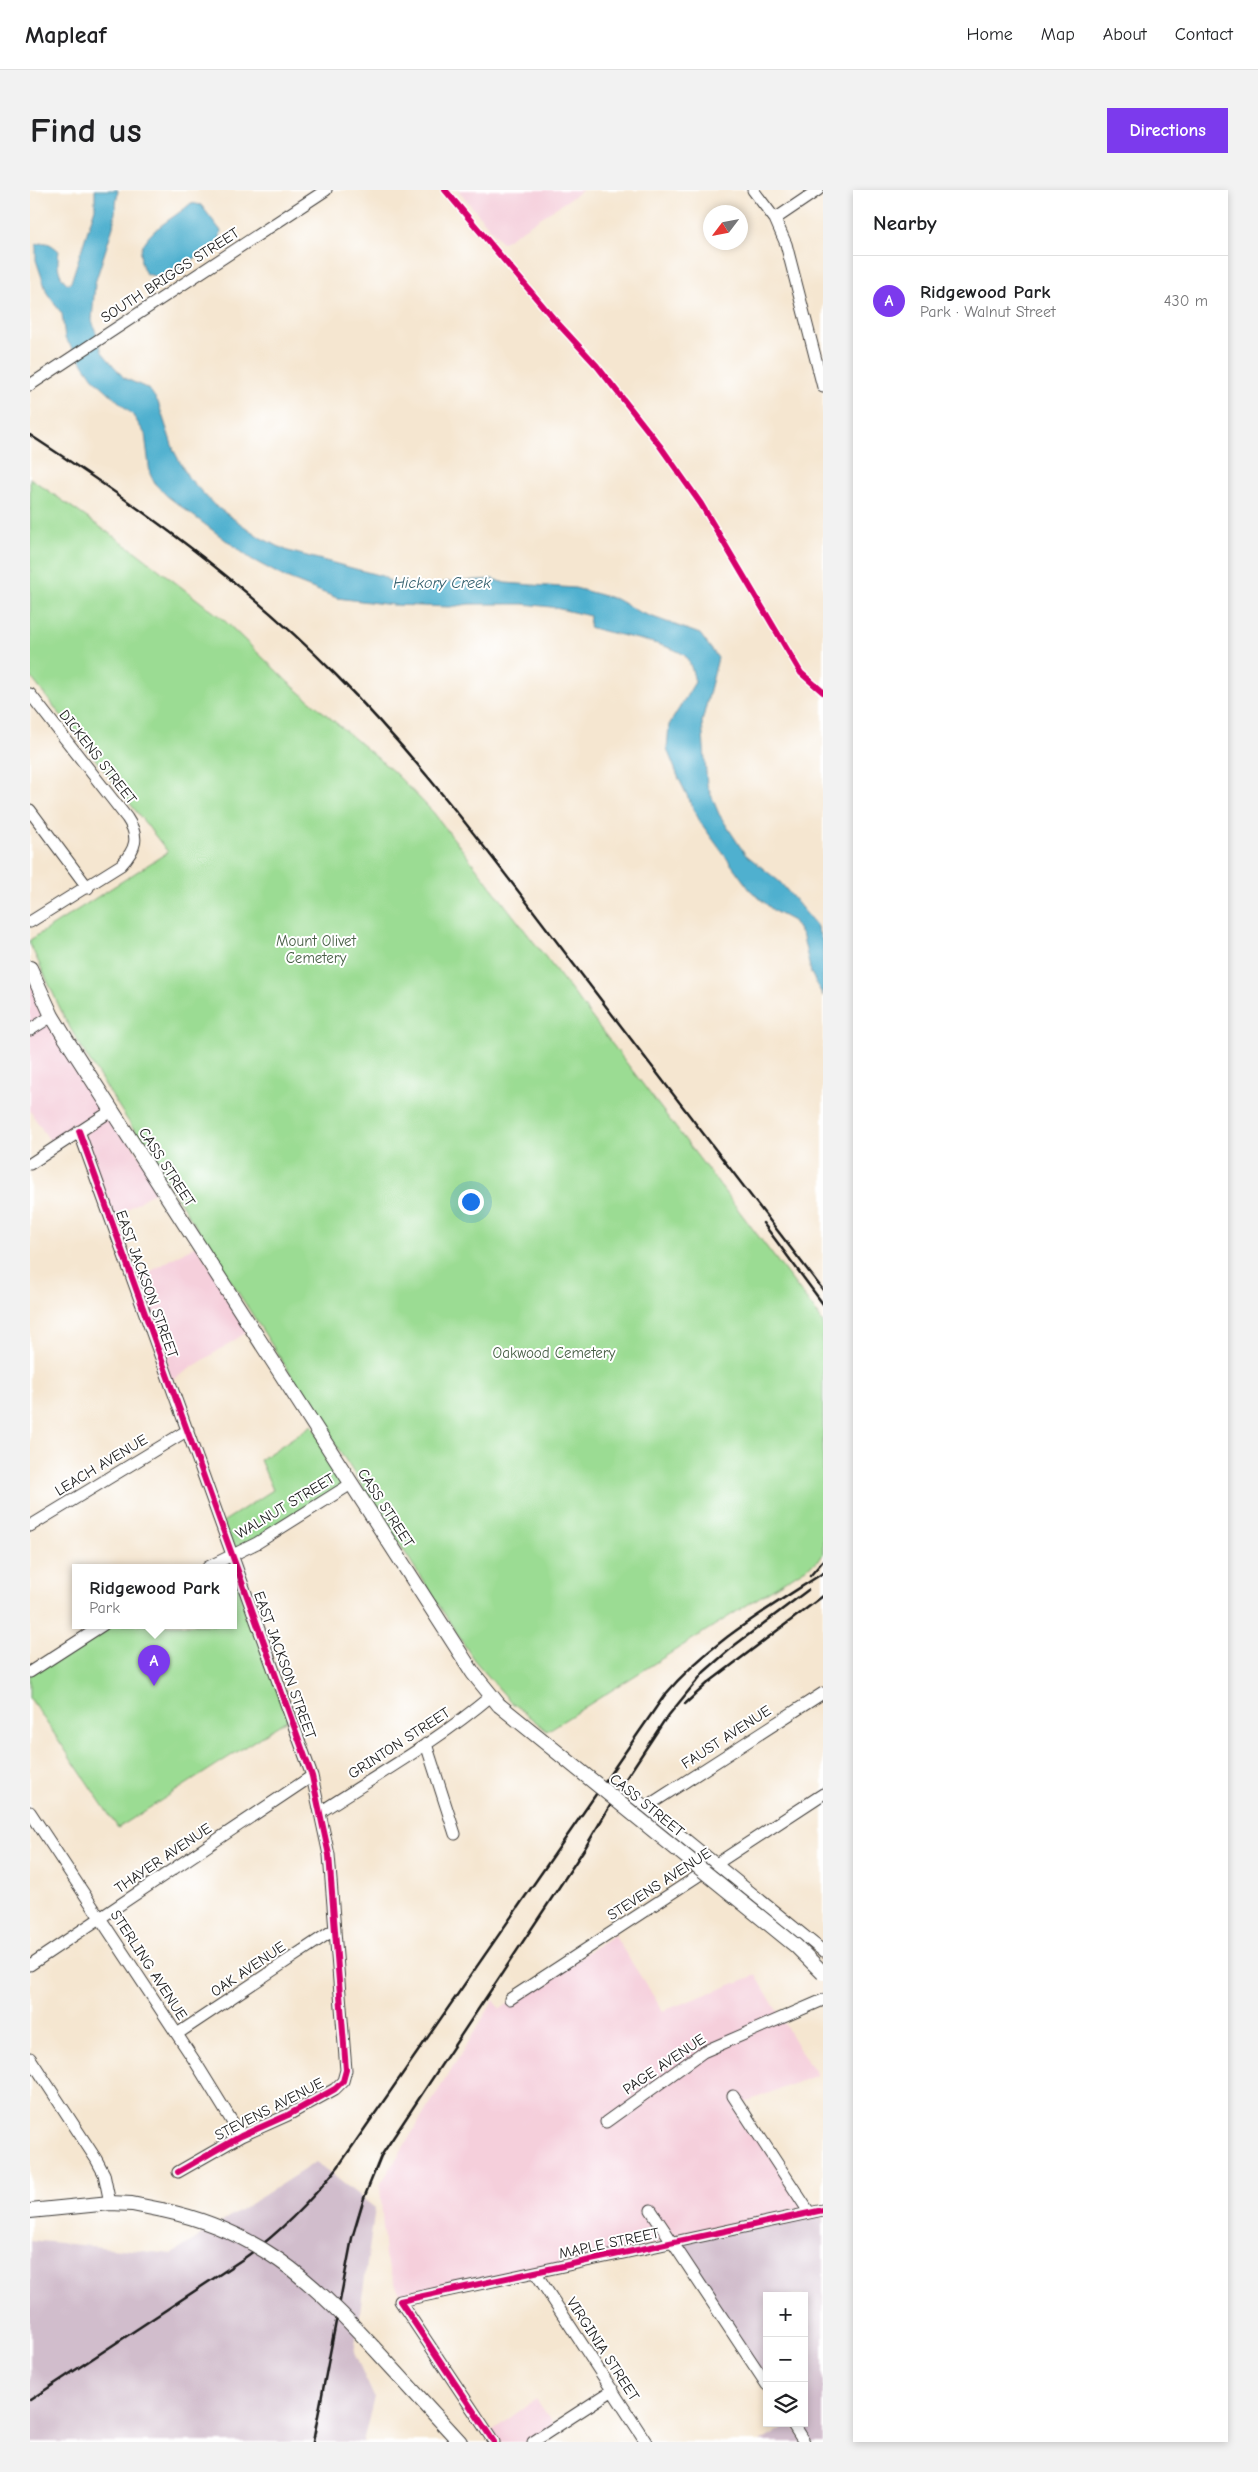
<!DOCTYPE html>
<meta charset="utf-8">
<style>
body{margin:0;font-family:"Comic Neue",sans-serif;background:#f2f2f2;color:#202124}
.controls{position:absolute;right:15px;bottom:15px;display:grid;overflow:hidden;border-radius:0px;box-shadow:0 2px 8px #0003}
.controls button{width:45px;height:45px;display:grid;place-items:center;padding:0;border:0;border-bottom:1px solid #e0e0e0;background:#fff;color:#202124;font:25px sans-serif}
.compass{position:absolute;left:673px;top:15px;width:45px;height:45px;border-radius:50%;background:#fff;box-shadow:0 2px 8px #0003;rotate:238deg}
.you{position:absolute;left:440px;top:1011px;width:18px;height:18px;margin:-12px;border:4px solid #fff;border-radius:50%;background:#1a73e8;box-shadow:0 0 0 8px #1a73e833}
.badge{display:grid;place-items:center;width:32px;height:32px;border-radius:50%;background:#7c3aed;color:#fff;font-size:16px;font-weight:700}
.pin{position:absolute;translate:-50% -41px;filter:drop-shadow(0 1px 2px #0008)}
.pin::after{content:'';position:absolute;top:26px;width:18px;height:15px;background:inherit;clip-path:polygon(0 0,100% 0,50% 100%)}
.popup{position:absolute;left:42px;top:1374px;width:165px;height:65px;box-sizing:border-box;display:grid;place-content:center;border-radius:0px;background:#fff;filter:drop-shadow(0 1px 4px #0005);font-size:16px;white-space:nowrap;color:#757577}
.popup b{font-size:19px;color:#202124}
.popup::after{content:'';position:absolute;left:50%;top:100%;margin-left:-10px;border:10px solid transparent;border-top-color:#fff}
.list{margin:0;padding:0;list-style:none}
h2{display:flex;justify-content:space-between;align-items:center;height:65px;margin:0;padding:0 20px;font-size:21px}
h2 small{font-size:16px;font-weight:400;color:#757577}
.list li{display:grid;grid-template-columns:32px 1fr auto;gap:15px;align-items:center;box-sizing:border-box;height:90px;padding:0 20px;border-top:1px solid #e0e0e0}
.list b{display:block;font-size:19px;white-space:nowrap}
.list p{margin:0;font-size:16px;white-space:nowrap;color:#757577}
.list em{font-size:16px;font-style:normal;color:#757577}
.icon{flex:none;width:28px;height:28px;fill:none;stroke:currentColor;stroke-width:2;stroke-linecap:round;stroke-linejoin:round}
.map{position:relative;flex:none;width:793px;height:2252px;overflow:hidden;border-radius:0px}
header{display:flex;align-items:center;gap:30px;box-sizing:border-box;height:70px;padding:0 25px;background:#fff;border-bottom:1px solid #e0e0e0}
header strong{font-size:24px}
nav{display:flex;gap:28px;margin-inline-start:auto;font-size:18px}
.intro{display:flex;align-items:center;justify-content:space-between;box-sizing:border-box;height:120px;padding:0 30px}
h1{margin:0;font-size:35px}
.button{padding:12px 22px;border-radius:0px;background:#7c3aed;color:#fff;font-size:18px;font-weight:700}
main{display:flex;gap:30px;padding:0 30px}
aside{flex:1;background:#fff;border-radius:0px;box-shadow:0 2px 8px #0003}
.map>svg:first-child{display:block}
.built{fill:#f5cfdb}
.industrial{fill:#d1bdcc}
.green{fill:#9bdc93;stroke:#5c7c58}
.water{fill:#50b0cf;stroke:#366676}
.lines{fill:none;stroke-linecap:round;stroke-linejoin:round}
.minor-casing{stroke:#3d3a37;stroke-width:13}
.major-casing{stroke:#3d3a37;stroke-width:16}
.minor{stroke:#fff;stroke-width:11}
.major{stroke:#fff;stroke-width:14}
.rail{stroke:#1c1c1c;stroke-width:2.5}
.major-bridge-casing{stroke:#3d3a37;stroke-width:16;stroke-linecap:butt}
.major-bridge{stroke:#fff;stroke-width:14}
.cycleway-casing{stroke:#fff;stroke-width:9}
.cycleway{stroke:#d6006c;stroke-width:6}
.labels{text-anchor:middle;stroke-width:4;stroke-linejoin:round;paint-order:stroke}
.street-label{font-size:15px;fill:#1c1c1c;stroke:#fff}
.park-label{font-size:15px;fill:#485f46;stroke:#fff}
.water-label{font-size:16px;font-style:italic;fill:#335f6d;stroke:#fff}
</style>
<header>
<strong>Mapleaf</strong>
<nav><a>Home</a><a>Map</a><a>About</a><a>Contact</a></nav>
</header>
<div class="intro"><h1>Find us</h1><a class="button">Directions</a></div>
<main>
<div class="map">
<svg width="793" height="2252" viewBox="0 0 793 2252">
<rect width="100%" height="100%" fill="#fff"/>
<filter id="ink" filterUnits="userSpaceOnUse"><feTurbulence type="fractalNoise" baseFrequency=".02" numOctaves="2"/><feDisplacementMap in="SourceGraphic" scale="10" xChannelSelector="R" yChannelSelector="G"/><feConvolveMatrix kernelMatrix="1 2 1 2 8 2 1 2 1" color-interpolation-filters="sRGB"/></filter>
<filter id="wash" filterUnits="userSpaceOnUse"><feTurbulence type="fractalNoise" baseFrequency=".0096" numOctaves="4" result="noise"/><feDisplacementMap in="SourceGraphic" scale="20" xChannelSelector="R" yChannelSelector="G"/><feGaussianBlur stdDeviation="1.12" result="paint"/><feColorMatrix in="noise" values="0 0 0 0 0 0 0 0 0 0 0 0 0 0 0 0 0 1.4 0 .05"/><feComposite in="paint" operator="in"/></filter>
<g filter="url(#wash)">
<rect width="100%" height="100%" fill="#f5e6d0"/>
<!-- built -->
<path class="built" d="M428,0h125l-81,53z
M0,780l81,141 -57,36 -24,-36z
M81,922l49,76 -49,32 -31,-88z
M166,1055l54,85 -79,51 -37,-100z
M584,1745l49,76 93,-36 45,77 16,23 -77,29 69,107 -408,87 -16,-41 -5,-72 114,-185 6,9z
M506,2209l19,27 -24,16h-36l-6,-9z"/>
<!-- industrial -->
<path class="industrial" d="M286,1972l59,46 -21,145 20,44 -11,45h-333v-202l142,14z
M788,2022l5,8v222h-17l-13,-19h11v-127h-37v87l-93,-141z
M761,2233l12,19h-43z"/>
<!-- green -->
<path class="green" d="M0,288l106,74 88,68 65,63 105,89 39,40 138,178 242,318 10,15v231l-3,5 -273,172 -37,-30 -36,-41 -387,-603 -21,-36 -36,-77v-4l138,-88 -138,-176z
M282,1235l38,59 -118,70 -11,-31 52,-33 -13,-30z
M201,1366l59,162 -172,110 -88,-130v-24l75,-49h128v-58h-24z"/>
<!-- water -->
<path class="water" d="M65,0h23l-5,37 -18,56 -3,37 10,32 22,26 25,11 9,13 16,49 14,26 26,28 47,33 27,13 94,25 11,7 13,4h18l22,-5 47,-3 12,4 70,5 41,11 23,13 61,22 18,24 -16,64 5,63 12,29 26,40 35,28 36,43 7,18v53l-12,-23 -8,-36 -10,-16 -19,-10 -24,-21 -50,-68 -21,-43 -12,-30 2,-24 26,-43c-2,-9 -4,-18 -9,-25 -10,-13 -78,-23 -97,-30l1,-11 -39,-9 -27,-3h-55l-19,3 -57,-2 -56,-7 -51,-20 -35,-19 -84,-63 -12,-12 -5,-10 -5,-40 -13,-20 -39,-36 -28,-40 -3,-24 -15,-21 -11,-33v-15c10,-5 15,-1 23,6 -2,13 -2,24 9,33l3,-2 24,-74z
M161,13l10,2 20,26 -2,12 -56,35 -17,-4c-21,-36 24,-51 45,-71z"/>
</g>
<g filter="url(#ink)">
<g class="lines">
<defs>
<path id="minor" d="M723,0l22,29 11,25 37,143
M745,29l43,-29
M0,195l296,-195
M0,504l97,124c13,19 9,31 -6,47l-91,57
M0,620l58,78
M0,840l22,-14
M49,941l233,645 17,79 17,215 -3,11 -8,8 -47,26 -47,21 -63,36
M0,974l81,-53
M0,1336l158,-96
M178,1377l49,-24 94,-59
M0,1482l73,-47
M396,1554l29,90
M605,1608l188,153
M616,1617l177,-114
M292,1621c57,-37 117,-71 169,-115
M0,1622l166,251 45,73
M0,1775l282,-189
M480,1809l313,-205
M147,1844l158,-105
M0,1868l66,101 8,15 6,29
M703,1906l76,116
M576,1932l97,-70 120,-52
M621,2020l116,175
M505,2082l111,170
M762,2233l12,19
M464,2252l-94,-141 423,-91
M503,2252l80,-52"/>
<path id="major" d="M0,778l22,48 14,23 407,634 26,32
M0,2021l80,-8 22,1 30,6
M343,2157l87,95"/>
</defs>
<!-- minor casing -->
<use href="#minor" class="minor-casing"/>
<!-- major casing -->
<use href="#major" class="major-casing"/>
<!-- minor -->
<use href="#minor" class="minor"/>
<!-- major -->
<use href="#major" class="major"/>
<!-- rail -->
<path class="rail" d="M0,245c109,71 214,147 306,240 87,88 161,188 236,287 84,109 168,218 251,328
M733,1033l60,81
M780,1386l13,-15
M655,1514l23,-21 115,-87
M0,2210l213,-141c37,-26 66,-56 95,-92l326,-471c44,-53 102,-86 159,-123
M283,2252l39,-204 12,-40 17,-42 204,-308 42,-71 37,-56 40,-49 31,-27 73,-55"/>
<defs>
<path id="major-bridge" d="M469,1515l297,241 27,27
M132,2020c94,20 148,68 211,137"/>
</defs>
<!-- major-bridge casing -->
<use href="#major-bridge" class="major-bridge-casing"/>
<!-- major-bridge -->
<use href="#major-bridge" class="major-bridge"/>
<defs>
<path id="cycleway" d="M415,0l108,128 44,48 63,80 41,58 100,169 22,19
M49,941l233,645 17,79 17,215 -3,11 -8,8 -47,26 -47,21 -63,36
M464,2252l-94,-141 423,-91"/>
</defs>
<!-- cycleway casing -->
<use href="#cycleway" class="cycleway-casing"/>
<!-- cycleway -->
<use href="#cycleway" class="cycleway"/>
</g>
</g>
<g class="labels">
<!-- street labels -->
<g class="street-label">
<text transform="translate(140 85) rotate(-33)" y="5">SOUTH BRIGGS STREET</text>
<text transform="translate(68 567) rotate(52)" y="5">DICKENS STREET</text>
<text transform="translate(137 977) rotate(57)" y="5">CASS STREET</text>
<text transform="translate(117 1094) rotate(70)" y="5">EAST JACKSON STREET</text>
<text transform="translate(71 1275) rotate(-31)" y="5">LEACH AVENUE</text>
<text transform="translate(255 1316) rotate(-31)" y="5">WALNUT STREET</text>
<text transform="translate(356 1318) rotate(57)" y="5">CASS STREET</text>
<text transform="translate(255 1475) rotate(70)" y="5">EAST JACKSON STREET</text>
<text transform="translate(696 1547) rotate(-33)" y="5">FAUST AVENUE</text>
<text transform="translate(369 1553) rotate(-33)" y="5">GRINTON STREET</text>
<text transform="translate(617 1615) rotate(39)" y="5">CASS STREET</text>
<text transform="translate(133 1668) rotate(-34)" y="5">THAYER AVENUE</text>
<text transform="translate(629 1694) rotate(-33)" y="5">STEVENS AVENUE</text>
<text transform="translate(119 1775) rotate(57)" y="5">STERLING AVENUE</text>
<text transform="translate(218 1779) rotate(-34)" y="5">OAK AVENUE</text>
<text transform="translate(634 1874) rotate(-34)" y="5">PAGE AVENUE</text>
<text transform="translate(239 1919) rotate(-27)" y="5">STEVENS AVENUE</text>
<text transform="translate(579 2053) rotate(-12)" y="5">MAPLE STREET</text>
<text transform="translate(573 2159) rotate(57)" y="5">VIRGINIA STREET</text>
</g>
<!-- park labels -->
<g class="park-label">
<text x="286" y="756">Mount Olivet<tspan x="286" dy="17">Cemetery</tspan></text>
<text x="524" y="1168">Oakwood Cemetery</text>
</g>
<!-- water labels -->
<g class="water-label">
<text x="412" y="398">Hickory Creek</text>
</g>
</g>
</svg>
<div class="controls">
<button>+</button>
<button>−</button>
<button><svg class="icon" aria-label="layers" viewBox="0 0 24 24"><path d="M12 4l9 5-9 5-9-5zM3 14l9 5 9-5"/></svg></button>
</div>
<svg class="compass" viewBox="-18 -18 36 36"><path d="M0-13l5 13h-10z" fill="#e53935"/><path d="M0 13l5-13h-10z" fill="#757577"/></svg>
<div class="you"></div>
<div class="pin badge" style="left:124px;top:1496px">A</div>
<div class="popup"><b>Ridgewood Park</b>Park</div>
</div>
<aside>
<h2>Nearby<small></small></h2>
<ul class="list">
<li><span class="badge">A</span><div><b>Ridgewood Park</b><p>Park · Walnut Street</p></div><em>430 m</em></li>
</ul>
</aside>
</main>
